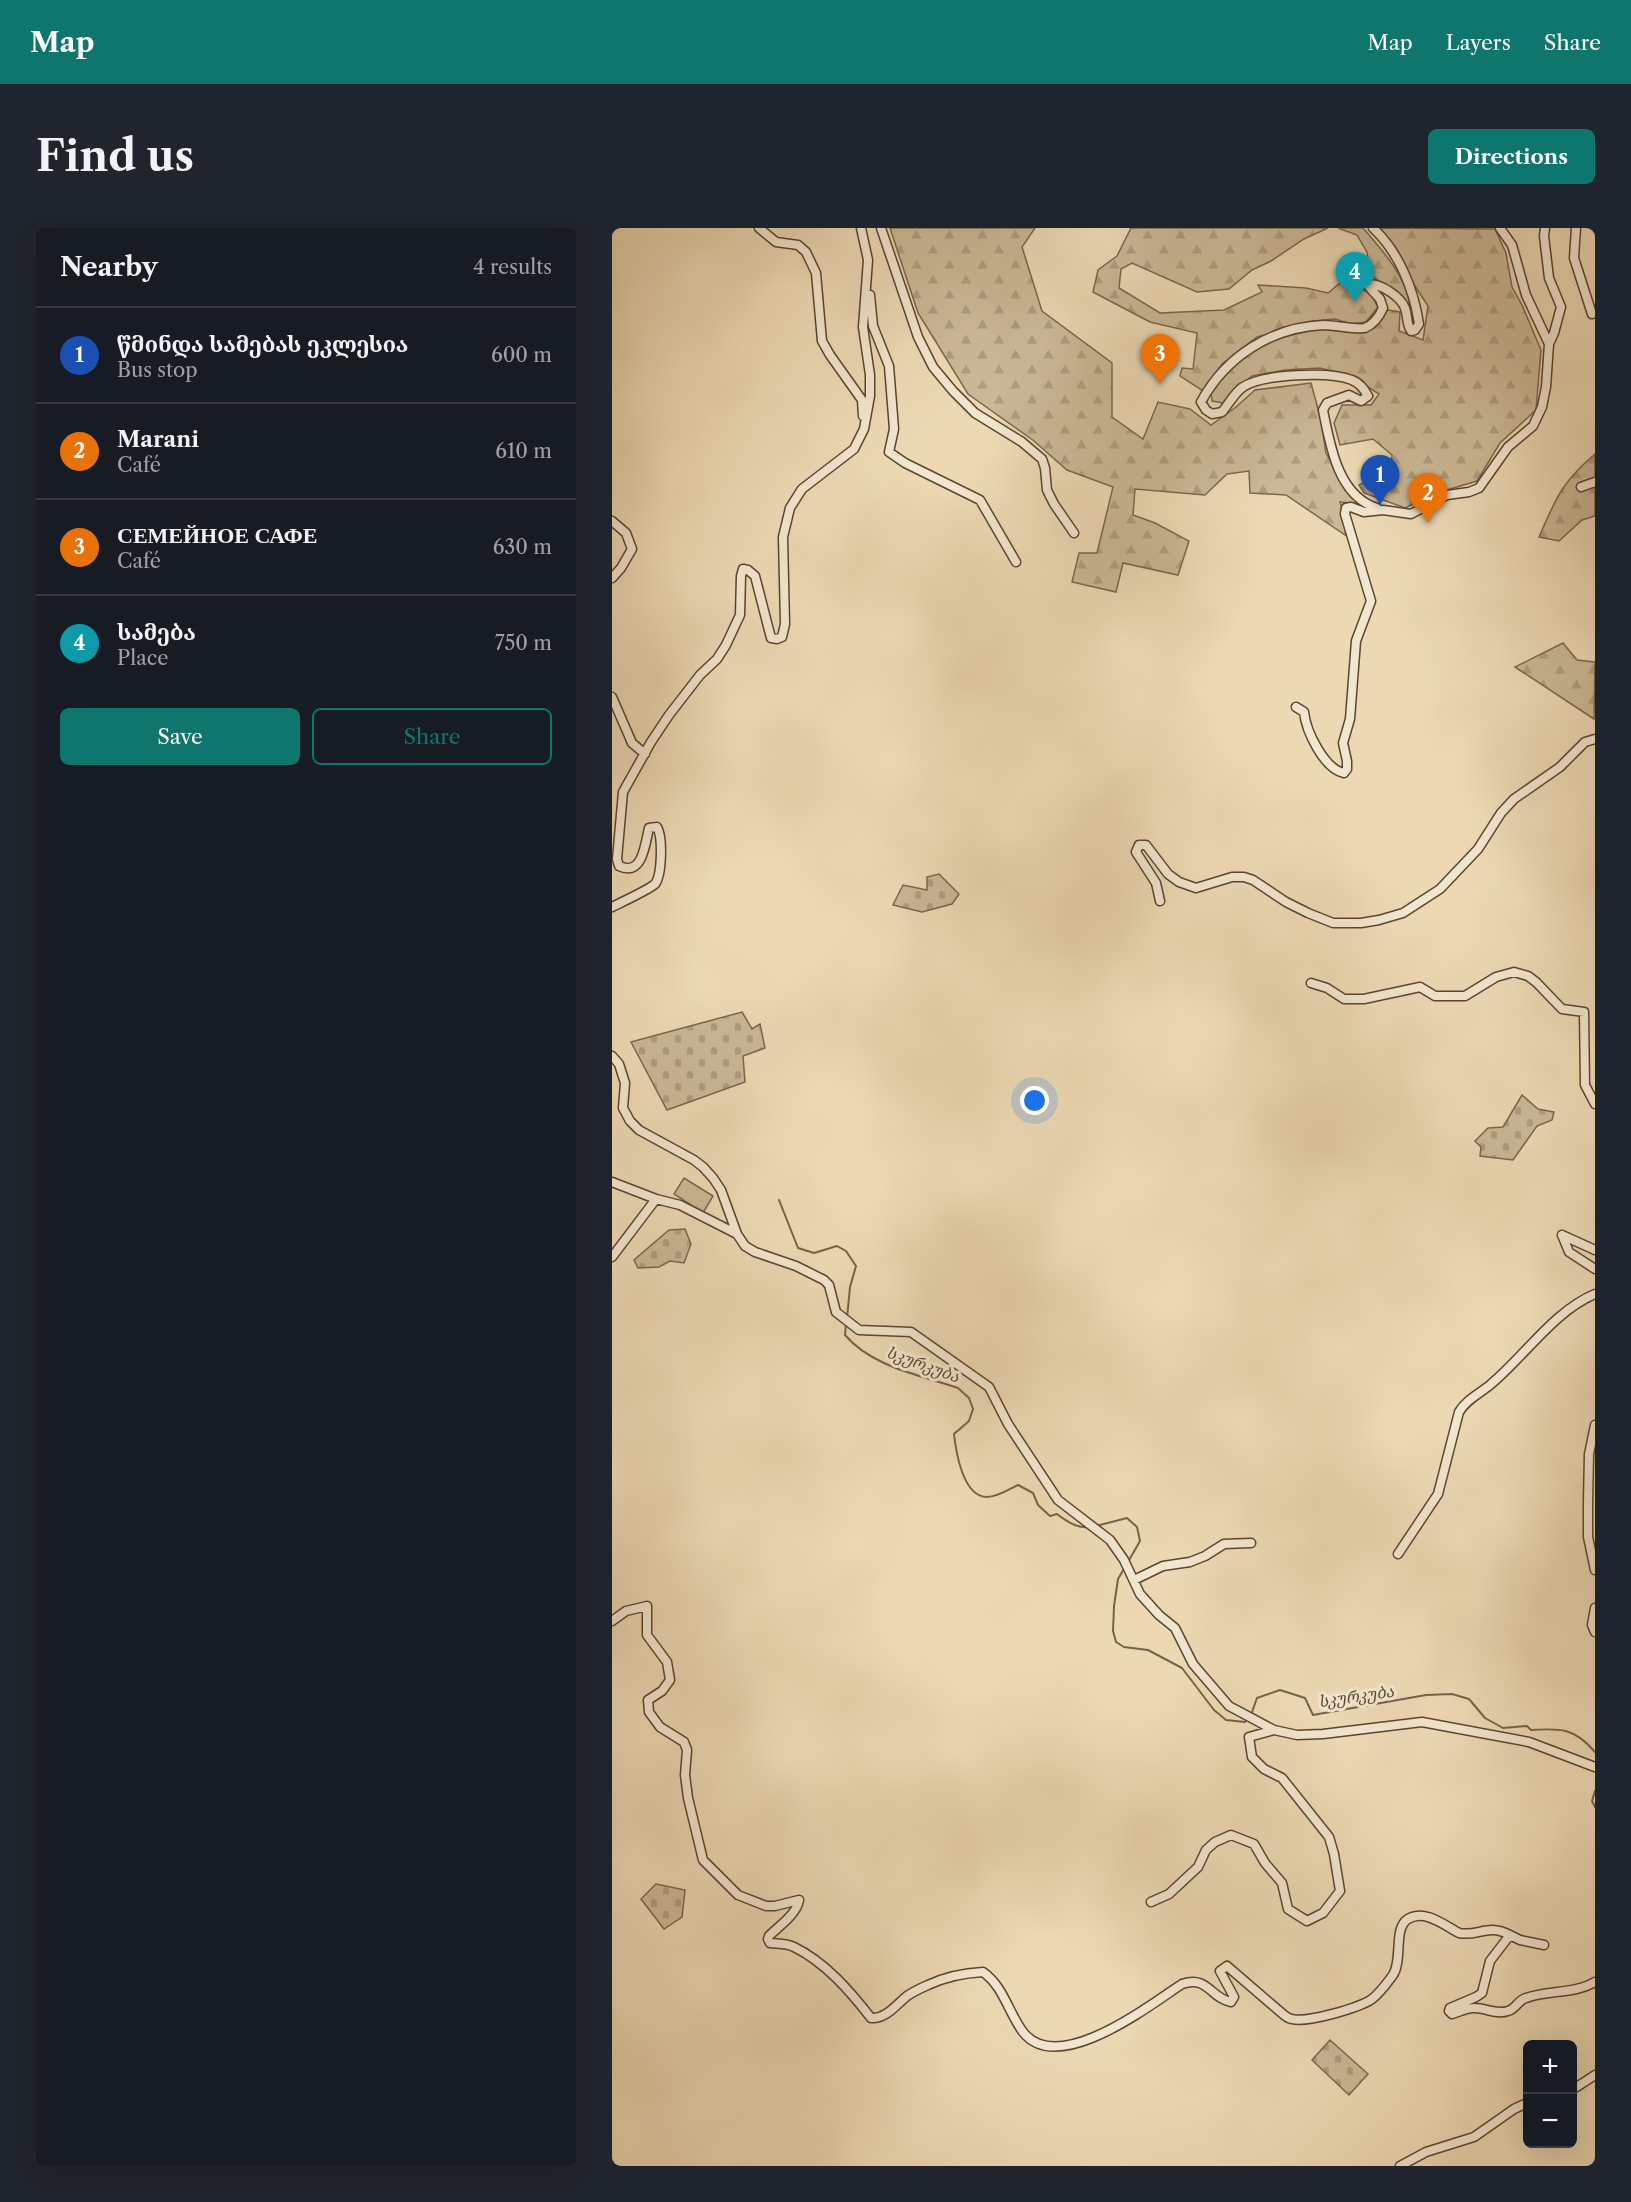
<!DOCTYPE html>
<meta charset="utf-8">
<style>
body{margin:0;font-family:"Libre Caslon Text","Noto Serif Georgian",serif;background:#20242c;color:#f1f3f6}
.controls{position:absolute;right:18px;bottom:18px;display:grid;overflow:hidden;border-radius:9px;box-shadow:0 6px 24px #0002}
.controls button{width:54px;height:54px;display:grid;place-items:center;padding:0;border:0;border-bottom:2px solid #363941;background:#171b24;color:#f1f3f6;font:30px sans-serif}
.you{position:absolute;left:423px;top:873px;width:21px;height:21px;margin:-15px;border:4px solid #fff;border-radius:50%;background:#1a73e8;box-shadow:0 0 0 9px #1a73e833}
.badge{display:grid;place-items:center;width:39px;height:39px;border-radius:50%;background:#0f766e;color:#fff;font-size:20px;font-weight:700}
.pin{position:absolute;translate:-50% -50px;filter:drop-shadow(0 2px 3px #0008)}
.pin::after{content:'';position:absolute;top:32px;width:21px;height:18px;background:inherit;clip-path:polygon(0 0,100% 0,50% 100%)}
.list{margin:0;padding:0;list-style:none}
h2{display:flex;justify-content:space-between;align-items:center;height:78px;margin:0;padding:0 24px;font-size:26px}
h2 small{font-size:20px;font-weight:400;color:#9ea1a6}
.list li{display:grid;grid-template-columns:39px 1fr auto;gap:18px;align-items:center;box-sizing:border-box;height:96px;padding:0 24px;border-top:2px solid #363941}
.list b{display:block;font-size:22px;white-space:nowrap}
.list p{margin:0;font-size:20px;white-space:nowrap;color:#9ea1a6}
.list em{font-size:20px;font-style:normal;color:#9ea1a6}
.actions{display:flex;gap:12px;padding:18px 24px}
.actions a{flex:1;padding:14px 0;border:2px solid #0f766e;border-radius:9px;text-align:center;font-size:21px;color:#0f766e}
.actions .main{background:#0f766e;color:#fff}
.map{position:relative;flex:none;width:983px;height:1938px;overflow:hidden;border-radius:9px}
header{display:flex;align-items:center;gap:36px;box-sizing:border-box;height:84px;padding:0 30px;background:#0f766e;color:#fff}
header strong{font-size:28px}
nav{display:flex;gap:33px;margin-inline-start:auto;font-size:21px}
.intro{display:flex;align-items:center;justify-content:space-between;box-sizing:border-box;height:144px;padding:0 36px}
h1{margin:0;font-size:42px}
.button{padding:15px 27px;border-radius:9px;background:#0f766e;color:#fff;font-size:21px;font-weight:700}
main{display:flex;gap:36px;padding:0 36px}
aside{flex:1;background:#171b24;border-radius:9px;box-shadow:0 6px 24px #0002}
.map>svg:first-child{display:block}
.grass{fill:#cbb896;stroke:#7a664d;stroke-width:1.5}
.forest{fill:url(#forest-firs);stroke:#7a664d;stroke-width:1.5}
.cemetery{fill:url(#cemetery-stones);stroke:#7a664d;stroke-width:1.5}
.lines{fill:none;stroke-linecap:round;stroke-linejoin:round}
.stream{stroke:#77624a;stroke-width:2}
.minor-casing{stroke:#5a4530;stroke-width:11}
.minor{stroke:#f3e6ce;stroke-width:8}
.labels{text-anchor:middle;stroke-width:6;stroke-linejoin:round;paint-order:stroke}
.water-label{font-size:16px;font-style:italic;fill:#5d4832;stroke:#f3e6ce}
</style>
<header>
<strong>Map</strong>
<nav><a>Map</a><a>Layers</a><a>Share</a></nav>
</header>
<div class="intro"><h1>Find us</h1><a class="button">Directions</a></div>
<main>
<aside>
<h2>Nearby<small>4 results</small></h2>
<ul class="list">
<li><span class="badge" style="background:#1a4fb4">1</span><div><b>წმინდა სამებას ეკლესია</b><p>Bus stop</p></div><em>600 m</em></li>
<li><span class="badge" style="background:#e8710a">2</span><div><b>Marani</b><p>Café</p></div><em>610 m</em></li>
<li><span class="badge" style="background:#e8710a">3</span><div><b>СЕМЕЙНОЕ САФЕ</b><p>Café</p></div><em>630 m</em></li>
<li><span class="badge" style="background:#0f9aa8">4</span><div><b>სამება</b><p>Place</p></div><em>750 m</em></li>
</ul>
<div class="actions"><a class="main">Save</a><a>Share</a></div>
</aside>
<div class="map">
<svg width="983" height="1938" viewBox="0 0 983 1938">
<defs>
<pattern id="forest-firs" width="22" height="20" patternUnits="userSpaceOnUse" patternTransform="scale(1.5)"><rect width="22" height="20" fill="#cbb896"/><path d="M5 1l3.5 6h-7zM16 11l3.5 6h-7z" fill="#ae9d80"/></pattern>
<pattern id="cemetery-stones" width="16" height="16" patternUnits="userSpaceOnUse" patternTransform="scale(1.5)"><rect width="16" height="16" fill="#cbb896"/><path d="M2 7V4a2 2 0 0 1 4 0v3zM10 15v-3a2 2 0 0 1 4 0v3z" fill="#ae9d80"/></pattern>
</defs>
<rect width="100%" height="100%" fill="#ecd9b4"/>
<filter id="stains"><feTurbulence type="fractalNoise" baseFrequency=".00333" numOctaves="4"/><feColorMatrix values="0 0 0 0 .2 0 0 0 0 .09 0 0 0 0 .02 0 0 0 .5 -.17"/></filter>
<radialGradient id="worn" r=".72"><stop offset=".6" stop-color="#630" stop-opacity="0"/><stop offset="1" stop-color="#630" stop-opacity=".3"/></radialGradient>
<!-- grass -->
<path class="grass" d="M72,950l29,18 -10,17 -29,-19z"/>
<!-- forest -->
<path class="forest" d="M278,0h145l-13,19 20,64 70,52v54l31,22 15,-37 32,7 21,16 25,-18 19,-17 56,-7 10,37 5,33 19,34 19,19 -24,-4 11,37 -65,-44 -36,-2 -1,-22 -22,3 -22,21 -70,-6 -2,26 22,8 34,18 -11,34 -55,-12 -7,29 -44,-10 7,-29h18l16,-66 -46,-17 -33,-29 -66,-47 -50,-81z
M519,0h197l-24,11 -33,22 -19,9 -23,19 -32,3 -65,-29 -11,6 -2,19 41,25 64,-3 38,-18 -4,-7 48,3 22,5 12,-10 9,-3 22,14 7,13 -12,15 -15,2 -16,-5 -22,2 -56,16 -35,27 -19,27 -23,-15 2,-8 11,1 4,-36 -47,-11 -57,-30 5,-22 19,-14z
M726,0h25c19,22 43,48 47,77l-40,-31 -3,-22 -10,-17z
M768,0l115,1 11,24 6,34 10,18 19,45 -5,60 -36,33 -23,38 -37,11 -35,16 -41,-15 -5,-8 32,-16 1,-14 -19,-16 -33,6 -6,-22 8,-18h29l8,-11 -26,-17 -33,-9 -35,2 -33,6 -29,27 -11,-2 -1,-9 28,-33 31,-19 48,-11 43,4 27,-23 12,2 -1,19 24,9 5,-34 -13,-20 -16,-31z
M983,226v62l-13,4 -23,21 -20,-4c17,-39 23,-55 56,-83z
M951,415l14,17 18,2 -1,57 -79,-52z"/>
<!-- cemetery -->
<path class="cemetery" d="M327,646l20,20 -7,10 -30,8 -29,-7 10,-20 24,5v-13z
M130,784l10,17 8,-5 5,24 -22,8 2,26 -78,28 -36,-68z
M910,867l16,14 16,3 -2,8 -15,6 -24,34 -33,-4 1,-9 -6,-6 13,-13 15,-1z
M73,1001l6,15 -7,19 -14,-2 -11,6 -21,1 -4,-8 35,-30z
M44,1656l29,6 -3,27 -18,12 -23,-30z
M718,1812l38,34 -19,21 -37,-35z"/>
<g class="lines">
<!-- stream -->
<path class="stream" d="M167,972l19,48 16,5 23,-7 9,5 10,15 -6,21 -3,31
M234,1095l-1,12c27,32 75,40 113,53l11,10 4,11 -4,12 -15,13c2,18 9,63 33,63 10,0 21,-7 31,-12l15,8 5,12 12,11 7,-2c10,8 21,15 33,13
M484,1298l31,-8 10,9 3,14 -12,21
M513,1339l-7,12 -4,27 -1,25 3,11 8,5 24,3 34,18 32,42 12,10 19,2 2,-3
M639,1487l6,-17 23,-8 25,8 8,17 113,-20 26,-1 17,5 16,19 18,10 24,-2 4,4c29,-2 44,-2 64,22
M983,1563l-3,10 3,6"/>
<defs>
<path id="minor" d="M147,0l17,14 22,3 8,7 10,21 6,68 8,14 32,45 1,16
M269,0l37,109 15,30 20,24 22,22 47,29 20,17 3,9 2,22 7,14 20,29
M888,0l12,17 14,50 23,49
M964,0l-2,30 18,56
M757,56v3l11,12 3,9c-3,7 -9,16 -18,20 -7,2 -30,-3 -41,-3 -52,2 -98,31 -123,77l5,8 6,4 10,-2c6,-7 13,-20 21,-25 19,-13 87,-16 109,-7 8,3 12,9 16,16l-7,5 -12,-6 -22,8 -4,7c7,35 15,86 54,98
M757,56c12,0 31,12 36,24 3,8 1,15 6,23l4,-1 4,-6c-5,-34 -20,-72 -46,-96
M258,67l3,31 16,40 5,63 -5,23 16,11 75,37 36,62
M969,259l14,-5
M0,293l14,12 6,16 -11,19 -9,10
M0,469l20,46 13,11
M684,479l8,5c2,19 20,57 40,61l3,-4v-8l-4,-18 7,-24 6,-78 15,-40 -26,-87 1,-6 5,-1 13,5 19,-2 28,4 36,-19 22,-3 10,-4 29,-41 25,-21 9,-19 4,-20 3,-43 5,-11 7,-26 -12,-29 -5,-42 1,-8
M548,673l-4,-18 -20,-31 3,-7h7l22,29 11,8 17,6 36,-11h12l9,3 33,22 22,11 25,10h28l18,-3 24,-7 37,-24 38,-40 23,-36 13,-14 46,-32 25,-25 10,-3
M0,679c8,-4 38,-18 43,-23 7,-9 8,-47 2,-57l-8,1c-4,16 -6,49 -30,38l-2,-7 6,-67 28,-50 18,-27 31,-40 17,-16 9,-14 14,-30 1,-39 2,-7 5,1 7,6 16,62 6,1 5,-2 3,-13 -2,-87 7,-29 12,-19 52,-40 10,-20 6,-33v-21l-7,-48 5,-67 -7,-32
M699,755l16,5 17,11h20l56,-12 15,9h30l31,-19 18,-5 14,4 8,6 26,27 22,3 1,73 10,19
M0,828l7,8 6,19 -2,25 7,13 9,9 55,30 9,7 10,11 8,12 16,44 8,12 10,6 41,14 28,14 5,5 7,27 23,18 52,2 78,55 19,37 50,76 52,40 14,20 16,34 19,21 16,13 18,36 36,42 45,24 23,5 26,-1 99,-12 107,20 66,25
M0,954l44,17 24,6 57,29
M950,1007l7,17 26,17
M950,1007l33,15
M0,1029l44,-58
M983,1197l-6,29 -1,48v35l7,33
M786,1326l40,-60 21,-82c8,-13 20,-18 31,-27 34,-28 64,-74 105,-91
M522,1352l29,-14 27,-4 15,-6 19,-12 27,-1
M983,1380l-3,17 3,7
M0,1393l14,-10 21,-5v29l20,27 3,18 -8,11 -14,9 1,12 11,15 24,15 3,8 -2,25 3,23 15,62 35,35 28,11h9l24,-6
M187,1672c-2,14 -20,26 -30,36l-1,3 2,4c8,1 16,0 24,4 31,15 56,44 77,71 15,1 25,-13 36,-22 6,-4 14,-8 21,-11 17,-8 36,-12 55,-13 21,15 25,40 40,60 35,45 127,-27 159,-48 26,-9 28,14 49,18l3,-5 -14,-26 7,-5 57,49c3,2 5,4 8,4 15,4 67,-11 80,-20 8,-6 15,-16 21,-24 10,-16 0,-47 15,-56 17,-10 36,6 51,14 20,4 28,-10 51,2
M539,1674l18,-8 29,-27 8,-17 9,-8 16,-7 23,9 11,19 17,20 6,26 19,12 16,-8 17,-22 -6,-37 -5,-17 -47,-59 -18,-9 -12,-12 -3,-20 25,-7
M932,1717l-24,-5 -10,-5 -20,26 -8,32 -6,4 -26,11 -1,3 3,3c8,-2 15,-7 23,-6 11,0 21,7 33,3 8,-2 10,-11 18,-13 22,-8 49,-4 69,-16
M960,1862l23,-15
M788,1938l26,-14 48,-15 40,-28 13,-6"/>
</defs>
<!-- minor casing -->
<use href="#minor" class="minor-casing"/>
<!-- minor -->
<use href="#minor" class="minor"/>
</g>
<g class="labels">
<!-- water labels -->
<g class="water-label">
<text transform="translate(311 1136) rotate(20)" y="6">სკურკუბა</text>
<text transform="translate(744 1468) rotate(-8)" y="6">სკურკუბა</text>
</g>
</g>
<rect width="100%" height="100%" filter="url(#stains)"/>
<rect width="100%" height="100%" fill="url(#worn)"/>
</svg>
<div class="controls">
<button>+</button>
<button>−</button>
</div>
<div class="you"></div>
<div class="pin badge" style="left:768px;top:277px;background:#1a4fb4">1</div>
<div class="pin badge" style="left:816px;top:295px;background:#e8710a">2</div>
<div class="pin badge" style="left:548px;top:156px;background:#e8710a">3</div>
<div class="pin badge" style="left:743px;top:74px;background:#0f9aa8">4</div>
</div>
</main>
